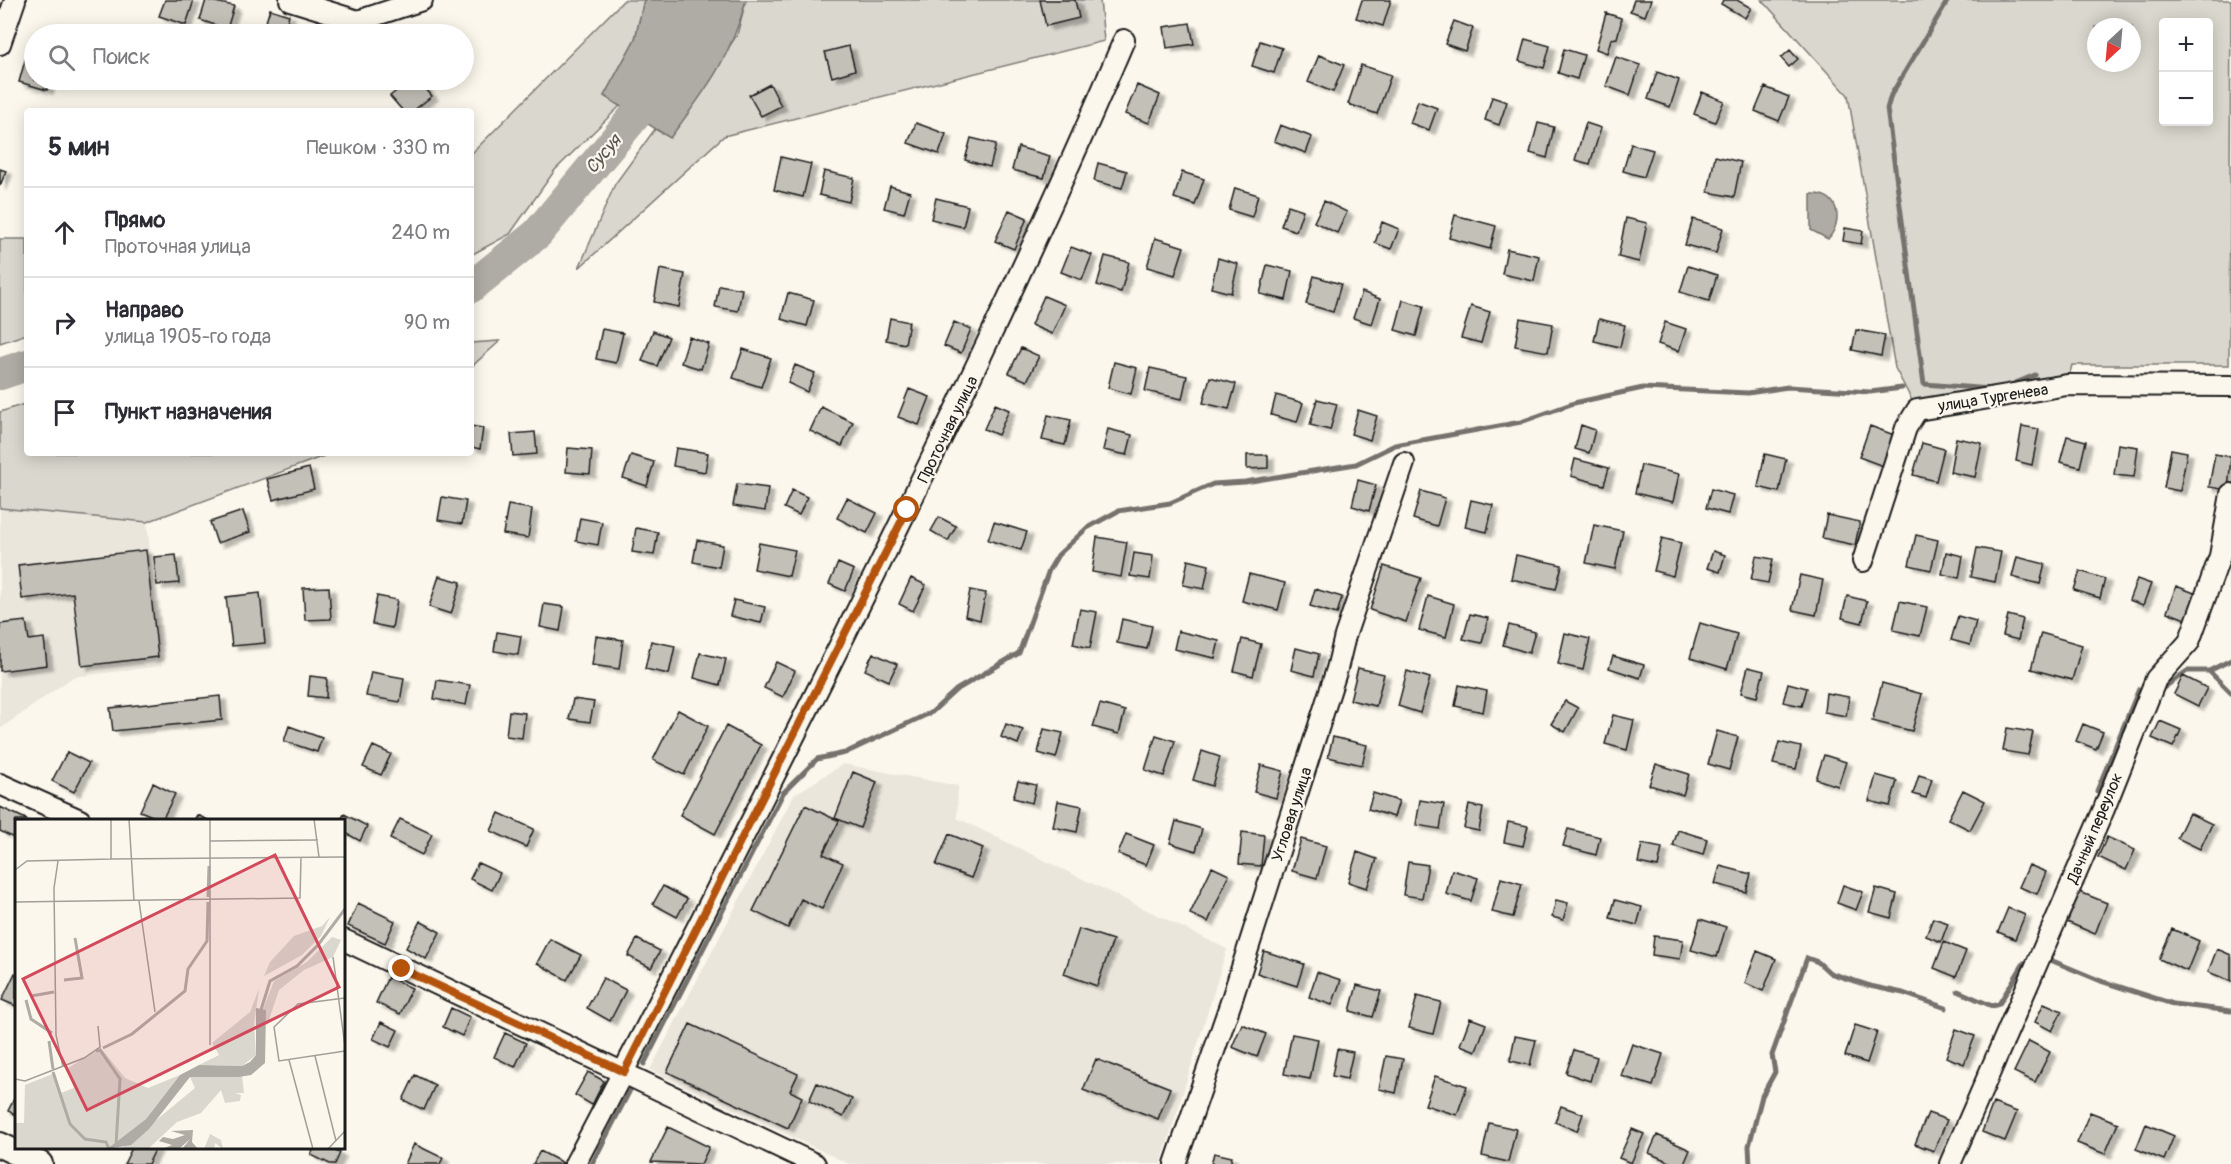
<!DOCTYPE html>
<html lang="ru">
<meta charset="utf-8">
<style>
body{margin:0;font-family:Pangolin,sans-serif;background:#f2f2f3;color:#2b2b33}
.controls{position:absolute;right:18px;top:18px;display:grid;overflow:hidden;border-radius:6px;box-shadow:0 3px 15px #0003}
.controls button{width:54px;height:54px;display:grid;place-items:center;padding:0;border:0;border-bottom:2px solid #e1e1e2;background:#fff;color:#2b2b33;font:30px sans-serif}
.compass{position:absolute;left:2087px;top:18px;width:54px;height:54px;border-radius:50%;background:#fff;box-shadow:0 3px 15px #0003;rotate:206deg}
.stop{position:absolute;width:18px;height:18px;margin:-14px;border:4px solid #b45309;border-radius:50%;background:#fff}
.stop.end{background:#b45309;border-color:#fff;box-shadow:0 2px 6px #0008}
.list{margin:0;padding:0;list-style:none}
h2{display:flex;justify-content:space-between;align-items:center;height:78px;margin:0;padding:0 24px;font-size:26px}
h2 small{font-size:20px;font-weight:400;color:#7c7c81}
.list li{display:grid;grid-template-columns:39px 1fr auto;gap:18px;align-items:center;box-sizing:border-box;height:90px;padding:0 24px;border-top:2px solid #e1e1e2}
.list b{display:block;font-size:22px;white-space:nowrap}
.list p{margin:0;font-size:20px;white-space:nowrap;color:#7c7c81}
.list em{font-size:20px;font-style:normal;color:#7c7c81}
.icon{flex:none;width:33px;height:33px;fill:none;stroke:currentColor;stroke-width:2;stroke-linecap:round;stroke-linejoin:round}
.map{position:relative;flex:none;width:2231px;height:1164px;overflow:hidden}
.search{position:absolute;background:#fff;box-shadow:0 3px 15px #0003;left:24px;top:24px;width:450px;height:66px;display:flex;align-items:center;gap:15px;box-sizing:border-box;padding:0 21px;border-radius:33px;color:#7c7c81;font-size:22px}
.panel{position:absolute;background:#fff;box-shadow:0 3px 15px #0003;left:24px;top:108px;width:450px;height:348px;border-radius:6px}
.map>svg:first-child{display:block}
.built{fill:#eae6dc}
.green{fill:#dad7ce;stroke:#7b7a75;stroke-width:1.5;fill-rule:evenodd}
.water{fill:#afaca5;stroke:#74726e;stroke-width:1.5}
.lines{fill:none;stroke-linecap:round;stroke-linejoin:round}
.stream{stroke:#74726e;stroke-width:5}
.river{stroke:#afaca5;stroke-width:32}
.building{fill:#c3c0b8;stroke:#1c1c1c;stroke-width:1.5;filter:url(#shadow)}
.minor-casing{stroke:#1c1c1c;stroke-width:24}
.major-casing{stroke:#1c1c1c;stroke-width:28}
.minor{stroke:#fbf7ec;stroke-width:20}
.major{stroke:#fbf7ec;stroke-width:24}
.route{stroke:#b45309;stroke-width:8}
.labels{text-anchor:middle;stroke-width:4.5;stroke-linejoin:round;paint-order:stroke}
.street-label{font-size:16px;fill:#1c1c1c;stroke:#fbf7ec}
.water-label{font-size:18px;font-style:italic;fill:#575653;stroke:#fbf7ec}
.inset-river{fill:none;stroke:#afaca5;stroke-width:3}
.inset-road{fill:none;stroke:#a29f99;stroke-width:1.5}
.view{fill:#d1495b;fill-opacity:0.15;stroke:#d1495b;stroke-width:3}
.inset-edge{fill:none;stroke:#1c1c1c;stroke-width:3}
</style>
<div class="map">
<svg width="2231" height="1164" viewBox="0 0 2231 1164">
<defs>
<filter id="shadow"><feDropShadow dx="6" dy="4" stdDeviation="1.5" flood-color="#0004"/></filter>
</defs>
<rect width="100%" height="100%" fill="#fbf7ec"/>
<filter id="ink" filterUnits="userSpaceOnUse"><feTurbulence type="fractalNoise" baseFrequency=".0167" numOctaves="2"/><feDisplacementMap in="SourceGraphic" scale="12" xChannelSelector="R" yChannelSelector="G"/><feConvolveMatrix kernelMatrix="1 2 1 2 8 2 1 2 1" color-interpolation-filters="sRGB"/></filter>
<g filter="url(#ink)">
<!-- built -->
<path class="built" d="M0,508l147,14 15,144 -89,11 -73,52z
M843,764l115,22 -1,32 270,131 -66,215h-312l-199,-94 144,-275z"/>
<!-- green -->
<path class="green" d="M624,0h20l-9,39 -31,57 16,10 -65,64 -45,64 -39,21v-101z
M746,0h354l4,41 -380,95 -145,132 36,-84 40,-55 14,8 68,-102z
M1762,0h469l-2,365h-157l-5,20 -150,25 -22,-42 -47,-273zM2164,22h44v100h-44zM2096,27h36v36h-36z
M0,239h27v95l-27,9z
M500,341l-29,26v-24z
M27,403v50h305l-185,69 -147,-14v-96z"/>
<!-- water -->
<path class="water" d="M644,0h102c-15,58 -41,91 -76,138l-66,-42 31,-57z
M1811,194c28,-2 33,27 17,45l-17,-9z"/>
<g class="lines">
<!-- stream -->
<path class="stream" d="M1948,0l-57,95 -4,14 37,275 67,5
M2006,387l29,-12
M2209,671l22,22
M2162,689l25,-18h22l22,-11
M2097,791l42,-102
M2048,959l53,22 72,23 58,7
M1958,991l34,15 7,-2 25,-41
M644,1064l139,-271 34,-34 28,-6 87,-41 24,-22 63,-37 30,-83 9,-15 29,-27 31,-17 52,-8 43,-19 32,-2 111,-18 39,-19 126,-23 53,-19 69,-15 105,5 40,-6 82,5 32,-4
M592,1164l39,-76
M1750,1164l-1,-18 13,-50 13,-24 -3,-17 35,-97 11,4 12,11 40,13 33,7 43,15"/>
<!-- river -->
<path class="river" d="M471,287l66,-53 125,-151
M0,374l27,-9"/>
</g>
<!-- building -->
<path class="building" d="M165,0h29l-8,25 -27,-9z
M206,0l28,6 -7,23 -27,-9z
M1040,0h35l4,18 -33,8z
M1362,0h29l-8,26 -27,-8z
M1634,0h17l-6,16 -15,-5z
M1723,0h14l14,8 -6,10 -24,-14z
M270,9l19,6 -5,16 -19,-6z
M1606,13l15,5v5l-4,15 -6,1 -4,14 -11,-4z
M1454,21l19,7 -8,23 -20,-7z
M1190,23l4,21 -27,4 -3,-21z
M1525,39l25,7 -6,22 -25,-7z
M1260,41l22,7 -8,25 -22,-7z
M849,46l6,24 -23,7 -7,-25z
M1564,49l20,6 -7,24 -19,-6z
M1790,50l8,9 -9,8 -8,-9z
M27,53l7,3v24h16l-3,10 -28,-8z
M1319,55l25,10 -11,27 -25,-10z
M1616,57l24,8 -10,30 -24,-9z
M1361,65l30,10 -14,39 -29,-10z
M1657,72l22,8 -9,27 -22,-8z
M410,80h8l14,16 -19,15h-10l-13,-15z
M770,84l11,22 -20,10 -12,-21z
M1137,85l23,10 -11,28 -24,-9z
M1765,87l24,10 -10,24 -24,-10z
M1702,92l22,9 -9,21 -21,-8z
M1492,97l15,5 -8,23 -14,-5z
M1418,101l19,7 -8,22 -19,-7z
M916,123l30,11 -7,20 -31,-11z
M1538,123l16,4 -7,31 -17,-5z
M1586,123l15,5 -11,36 -15,-4z
M1280,125l32,12 -6,16 -32,-12z
M971,138l25,6 -6,23 -25,-7z
M1631,144l22,6 -9,27 -21,-6z
M1018,147l32,9 -6,22 -32,-8z
M1715,156l26,6 -7,35 -26,-5z
M781,157l30,7 -8,33 -29,-7z
M1098,163l29,8 -5,17 -28,-7z
M0,169l6,2 -6,15z
M824,171l30,7 -5,24 -30,-7z
M1182,172l22,7 -9,26 -21,-7z
M890,186l20,6 -6,21 -20,-5z
M1235,188l23,7 -6,22 -23,-7z
M936,198l32,8 -5,21 -32,-8z
M1324,201l23,11 -10,21 -23,-11z
M1288,205l15,5 -7,21 -15,-5z
M1009,210l18,8 -13,31 -19,-8z
M1455,215l41,11 -6,23 -41,-11z
M1626,218l21,5 -8,39 -21,-5z
M1693,219l30,9 -7,25 -31,-8z
M1382,222l17,7 -8,20 -16,-6z
M1845,228l18,3 -2,13 -18,-3z
M1155,238l29,9 -9,28 -28,-8z
M1071,247l21,8 -10,25 -21,-8z
M1507,249l32,7 -5,25 -32,-7z
M1105,256l24,6 -8,30 -24,-7z
M1218,258l20,6 -7,29 -20,-5z
M1267,265l25,6 -6,29 -26,-6z
M1688,266l29,9 -8,26 -29,-9z
M660,269l25,5 -6,33 -25,-5z
M1314,276l27,8 -8,28 -27,-8z
M719,285l23,4 -4,22 -23,-4z
M1362,292l18,7 -8,25 -19,-6z
M788,293l26,7 -7,26 -26,-7z
M1044,296l21,9 -13,29 -21,-9z
M1403,300l21,6 -8,30 -21,-6z
M1471,306l19,6 -9,31 -20,-5z
M890,318l19,4 -4,22 -19,-4z
M1520,318l33,6 -5,28 -33,-6z
M1599,319l26,6 -5,22 -26,-6z
M954,322l17,7 -10,24 -17,-7z
M1665,322l21,7 -7,22 -21,-7z
M602,329l21,4 -7,30 -20,-4z
M1856,330l29,5 -4,21 -29,-6z
M653,331l16,6 -12,29 -15,-5z
M689,337l20,7 -8,25 -20,-6z
M1021,348l18,8 -12,25 -18,-8z
M743,349l28,9 -10,29 -28,-9z
M1114,362l23,6 -6,26 -23,-6z
M795,365l20,8 -8,19 -19,-9z
M1150,368l37,8 -5,23 -37,-8z
M1210,377l26,7 -7,25 -26,-6z
M909,389l21,8 -11,28 -21,-8z
M1276,395l27,8 -6,19 -26,-7z
M1317,399l20,5 -7,26 -20,-5z
M995,404l14,6 -11,25 -14,-6z
M821,407l32,15 -11,24 -32,-15z
M1358,410l19,6 -7,24 -19,-6z
M1048,415l23,5 -6,25 -23,-5z
M1581,425l14,5 -6,23 -14,-4z
M471,426l12,2 -3,21 -9,-2z
M1870,426l24,9 -11,31 -24,-9z
M2022,426l17,3 -7,36 -16,-4z
M1108,429l24,6 -5,20 -24,-5z
M535,432l2,22 -24,2 -2,-22z
M2067,436l19,5 -6,26 -20,-5z
M1956,438l26,5 -7,34 -25,-5z
M1922,443l22,6 -8,32 -23,-6z
M2118,444l20,3 -4,30 -20,-2z
M568,448l24,2 -2,24 -24,-2z
M676,448l32,5 -3,19 -32,-6z
M2171,449l16,3 -7,39 -16,-3z
M1765,454l21,5 -7,33 -21,-5z
M2215,454l16,3 -3,33 -19,-3z
M631,455l23,7 -7,24 -24,-8z
M1247,455h21v13l-21,1z
M1575,459l34,9 -5,17 -33,-9z
M1641,465l38,9 -6,28 -38,-9z
M309,468l5,21 -41,11 -6,-21z
M1358,480l18,5 -7,26 -17,-5z
M737,484l31,4 -3,23 -32,-5z
M1711,489l22,6 -5,19 -22,-6z
M792,490l15,7 -8,18 -15,-7z
M1421,491l24,7 -8,28 -24,-7z
M442,497l24,4 -4,23 -24,-4z
M847,498l30,15 -10,20 -30,-15z
M1471,500l22,5 -6,27 -22,-5z
M508,505l24,4 -4,29 -25,-4z
M243,511l7,21 -33,11 -7,-21z
M1827,515l33,7 -5,23 -33,-7z
M939,517l17,9 -8,15 -17,-10z
M580,518l22,4 -4,23 -22,-4z
M994,522l33,10 -6,18 -33,-10z
M1594,525l29,6 -8,38 -29,-6z
M636,528l22,4 -4,23 -22,-3z
M1916,535l22,5 -7,30 -22,-5z
M1097,537l30,5 -6,35 -29,-5z
M1662,538l19,5 -8,33 -19,-5z
M697,540l26,5 -4,22 -26,-5z
M759,543l36,7 -6,26 -35,-7z
M1977,548l24,4 -6,30 -24,-5z
M146,550l12,107 -76,9 -9,-73 -51,6 -4,-34z
M1713,551l12,4 -5,17 -13,-4z
M1946,552l17,4 -4,22 -17,-4z
M1134,553l19,3 -3,23 -20,-3z
M176,555l3,28 -22,2 -3,-28z
M1516,555l46,10 -6,24 -45,-10z
M1756,556l17,3 -5,24 -17,-3z
M2017,557l28,7 -5,20 -28,-7z
M1188,560l21,5 -5,24 -21,-4z
M838,563l16,7 -9,21 -16,-7z
M1384,566l37,12 -15,44 -36,-12z
M2080,571l25,8 -5,19 -26,-8z
M1249,574l36,9 -7,27 -36,-9z
M1800,575l23,5 -7,35 -24,-5z
M439,576l22,6 -10,32 -22,-7z
M911,578l15,7 -13,26 -14,-7z
M2137,579l14,5 -8,21 -14,-5z
M2176,586l21,8 -9,26 -21,-8z
M329,587l2,32 -26,1 -2,-32z
M1315,589l27,8 -5,17 -27,-8z
M970,590l16,3 -6,27 -15,-4z
M260,593l5,50 -33,3 -6,-49z
M377,596l20,4 -5,28 -20,-4z
M1428,596l26,8 -8,33 -27,-7z
M1847,596l20,5 -5,22 -20,-5z
M734,600l31,7 -4,16 -31,-7z
M1900,601l27,6 -7,29 -27,-6z
M544,604l20,3 -4,24 -20,-4z
M1080,609l17,3 -7,36 -17,-4z
M1470,614l18,4 -6,25 -19,-4z
M2008,615l15,4 -5,21 -15,-4z
M1958,616l18,5 -6,24 -19,-5z
M1122,619l30,7 -5,23 -30,-6z
M26,621l3,19 15,-2 3,27 -47,6v-47z
M1700,623l37,11 -10,35 -37,-11z
M1509,625l26,7 -6,21 -26,-8z
M1178,631l41,10 -4,17 -41,-9z
M497,632l24,4 -3,19 -24,-4z
M1565,633l25,6 -7,31 -25,-6z
M2041,633l41,12 -10,35 -41,-11z
M596,636l27,4 -4,29 -27,-4z
M1242,639l19,5 -8,32 -19,-5z
M651,641l24,5 -6,28 -24,-5z
M1296,648l23,6 -5,22 -23,-6z
M700,653l26,6 -6,26 -26,-7z
M873,653l24,11 -8,17 -24,-11z
M1613,656l31,9 -4,13 -31,-10z
M776,662l19,9 -12,26 -19,-9z
M1748,667l16,4 -7,26 -16,-4z
M1358,668l26,6 -8,32 -26,-6z
M1407,671l23,7 -10,35 -22,-7z
M371,672l33,6 -4,24 -34,-6z
M310,676l17,2 -1,20 -18,-2z
M2183,676l24,12 -9,18 -24,-12z
M437,680l33,5 -4,20 -32,-6z
M1788,683l19,5 -5,18 -19,-4z
M1882,683l40,11 -10,37 -40,-10z
M1459,685l28,6 -4,21 -28,-6z
M1826,693l23,4 -3,19 -22,-4z
M220,696l2,24 -109,11 -3,-23z
M573,699l21,3 -4,20 -21,-3z
M1565,701l13,7 -13,24 -14,-8z
M1100,704l25,7 -6,23 -26,-7z
M678,710l30,16 -24,49 -31,-15z
M509,711l16,2 -3,25 -16,-2z
M1613,715l21,5 -7,30 -22,-6z
M2160,721l21,9 -8,17 -21,-9z
M1006,724l17,6 -5,14 -17,-7z
M2083,724l20,8 -7,17 -20,-8z
M289,726l33,12 -5,14 -33,-11z
M726,726l35,19 -46,89 -35,-19z
M2007,728l26,4 -5,23 -25,-4z
M1044,729l19,4 -7,25 -18,-5z
M1717,731l21,6 -9,33 -21,-6z
M1156,735l19,6 -11,35 -19,-6z
M1333,737l34,8 -5,20 -34,-8z
M1779,742l22,5 -5,22 -23,-5z
M373,746l18,8 -10,21 -18,-8z
M1202,751l18,6 -8,29 -19,-6z
M67,752l22,11 -15,29 -22,-11z
M1824,755l22,7 -8,24 -22,-7z
M1656,764l33,10 -6,21 -34,-10z
M1261,765l22,6 -7,27 -22,-6z
M853,772l24,10 -17,46 -25,-10z
M1876,775l21,6 -7,25 -21,-5z
M1919,775l13,4 -6,19 -13,-4z
M1018,781l18,4 -4,18 -19,-5z
M153,783l22,11 -13,26 -22,-9z
M1963,790l22,11 -15,29 -22,-11z
M1373,793l26,8 -5,16 -26,-8z
M1420,800l24,4 -4,25 -24,-4z
M1058,801l24,5 -5,26 -24,-5z
M805,805l34,16 -16,33 20,9 -21,46 -21,-10 -13,29 -35,-17z
M1469,805l14,3 -4,23 -15,-3z
M0,807l28,13h-12v19l-16,-8z
M499,813l35,16 -8,18 -35,-16z
M2189,813l23,11 -12,25 -23,-11z
M344,814l23,12 -7,15 -16,-9v-12h-3z
M197,815l11,5h-14z
M400,819l32,15 -10,21 -32,-16z
M1176,821l26,8 -6,22 -26,-8z
M1508,822l20,4 -5,20 -19,-4z
M1568,829l32,8 -4,18 -33,-9z
M1678,830l29,9 -4,16 -30,-9z
M1242,832l22,3 -3,31 -22,-2z
M949,834l34,14 -12,30 -35,-13z
M1126,834l28,11 -8,20 -28,-11z
M2107,837l28,13 -9,20 -28,-13z
M1301,839l25,7 -9,32 -25,-7z
M1642,844l20,4 -4,19 -20,-4z
M1357,852l20,7 -10,29 -19,-6z
M1408,862l20,3 -6,33 -19,-3z
M478,863l22,10 -8,17 -22,-11z
M2029,865l17,7 -9,22 -18,-7z
M1720,866l31,8 -5,18 -31,-8z
M1212,867l17,8 -21,47 -18,-8z
M1452,870l26,8 -7,23 -25,-7z
M1501,878l21,6 -9,33 -21,-5z
M1843,885l20,7 -7,18 -19,-7z
M663,886l24,13 -10,18 -24,-13z
M1876,888l21,6 -6,24 -22,-6z
M2080,892l27,11 -12,31 -28,-12z
M1556,900l12,3 -5,17 -11,-3z
M1615,900l27,7 -5,18 -27,-7z
M358,903l37,18 -10,22 -37,-17z
M2008,908l17,7 -10,24 -17,-7z
M1933,918l15,5 -7,19 -15,-6z
M1700,919l26,8 -9,30 -26,-7z
M420,921l20,11 -14,27 -20,-11z
M1079,929l34,11 -16,46 -33,-12z
M2172,929l27,12 -12,30 -28,-12z
M1654,936l29,4 -3,19 -28,-4z
M550,939l31,16 -14,25 -30,-17z
M637,939l23,12 -9,17 -23,-12z
M1944,942l22,9 -10,26 -22,-9z
M2217,949l14,6v26l-23,-9z
M1264,951l40,13 -7,22 -40,-13z
M1757,951l19,8 -13,32 -18,-8z
M1317,972l24,8 -9,25 -23,-8z
M15,973l1,1v32l-14,-6z
M388,977l24,11 -12,26 -24,-11z
M603,978l23,12 -16,31 -23,-13z
M1357,985l24,6 -8,26 -23,-6z
M1417,996l24,6 -8,32 -24,-6z
M2044,1003l18,8 -10,20 -17,-9z
M451,1008l19,9 -8,19 -19,-9z
M1470,1018l16,6 -10,27 -16,-6z
M381,1022l17,8 -8,17 -17,-8z
M690,1024l108,50 -8,17 12,6 -14,31 -121,-56z
M1242,1024l24,10 -9,23 -25,-10z
M1855,1025l22,7 -10,31 -22,-7z
M1956,1029l19,7 -11,28 -18,-7z
M505,1033l21,10 -11,24 -21,-10z
M1292,1034l26,5 -8,40 -26,-5z
M1515,1036l21,4 -6,25 -20,-4z
M2029,1041l21,11 -15,30 -21,-10z
M1632,1044l31,10 -10,32 -32,-10z
M1337,1049l16,3 -6,27 -15,-3z
M1574,1050l23,7 -7,24 -24,-8z
M1386,1056l17,3 -7,34 -17,-4z
M1096,1059l74,29 -12,31 -75,-29z
M588,1072l16,9 -12,24 -17,-10z
M415,1075l20,10 -11,25 -21,-10z
M1435,1076l32,10 -10,29 -32,-10z
M817,1083l35,16 -9,18 -34,-16z
M16,1095v20l-8,-4z
M1993,1103l24,9 -12,29 -23,-9z
M1561,1106l22,8 -6,17 -22,-9z
M2090,1112l28,11 -13,31 -28,-11z
M1928,1113l19,7 -13,31 -19,-7z
M1489,1123l27,6 -8,33 -26,-6z
M2146,1124l28,12 -10,24 -28,-11z
M668,1127l41,20 -8,17 -50,-2z
M1632,1129l12,5 -13,29 -12,-5z
M1657,1135l33,15 -6,14h-10l-25,-11z
M414,1144l29,14 -3,6h-35z
M132,1148h24l-8,16h-24z
M314,1148h14l12,5 -5,11h-5l-19,-9z
M540,1151l23,12v1h-30z
M1214,1153l18,4 -2,7h-19z"/>
<g class="lines">
<defs>
<path id="minor" d="M290,0l68,21 64,-21
M0,44l15,-44
M1863,561l43,-133 11,-18 150,-25 164,1
M0,784l80,36
M344,940l471,224
M575,1164c84,-159 165,-320 246,-481 106,-213 210,-425 303,-643
M1175,1164l56,-162 106,-333 8,-33 59,-173
M1950,1164l154,-355 52,-130 33,-37 31,-86 11,-62"/>
<path id="major" d="M0,1145l40,19"/>
</defs>
<!-- minor casing -->
<use href="#minor" class="minor-casing"/>
<!-- major casing -->
<use href="#major" class="major-casing"/>
<!-- minor -->
<use href="#minor" class="minor"/>
<!-- major -->
<use href="#major" class="major"/>
</g>
</g>
<g class="lines" filter="url(#ink)">
<!-- route -->
<path class="route" d="M402,969l222,103 283,-562"/>
</g>
<g class="labels">
<!-- street labels -->
<g class="street-label">
<text transform="translate(1993 397) rotate(-9)" y="6">улица Тургенева</text>
<text transform="translate(947 429) rotate(-64)" y="6">Проточная улица</text>
<text transform="translate(1291 814) rotate(-72)" y="6">Угловая улица</text>
<text transform="translate(2094 828) rotate(-67)" y="6">Дачный переулок</text>
</g>
<!-- water labels -->
<g class="water-label">
<text transform="translate(603 154) rotate(-50)" y="6">Сусуя</text>
</g>
</g>
<!-- overview -->
<g transform="translate(15 819)">
<rect width="330" height="330" fill="#fbf7ec"/>
<path d="M315,98l-9,19 -19,19 -38,21 6,-14 24,-26 28,-10zM317,118l9,3 -8,17 -29,13 -25,20 -12,36 -4,-17 11,-28 33,-19zM244,170l-5,35 2,31 -14,11 -43,-1 20,-10 -7,-12 38,-31zM85,228l25,31 23,10 32,-13 -34,44 -39,30h-92v-26h9l1,-38 30,-12 6,20 13,-5 -7,-19zM214,255l13,2 2,17h-9l6,2 -1,6 -15,2 -4,-13 -20,23 -24,9 -29,27h-27l74,-61 -5,-11zM195,315l11,6 2,9 -8,-6 -1,6h-10z" fill="#dad7ce"/>
<path d="M241,189l10,2 -1,53 -14,12 -12,2h-49l-41,52 -18,16 -24,4 39,-30 34,-44 19,-10 43,1 8,-4 6,-7zM178,311l-1,12 6,7h-16l8,-10 -11,10h-17l10,-4 -13,-4 4,-4 10,2 12,-4 -14,-4z" fill="#afaca5"/>
<path class="inset-river" d="M193,78l1,-31M49,161l18,-2 -7,-40M16,177l23,-4M11,181l5,19 21,14M245,194l10,-32 27,-15 21,-21 27,-36M34,222l4,28M88,229l29,-14 53,-43 3,-22 19,-28 1,-39M81,232l4,-1 20,29 -4,66M38,253l17,52 15,15 21,3 3,7"/>
<path class="inset-road" d="M96,0v40l234,-2M114,0l5,82M299,0l5,38M0,1l46,-1M195,22l108,-1M43,42l-4,27 2,147 7,32M0,51l12,-9 84,-2M124,82l16,111M0,83l285,-4 1,-40M318,138l12,89M330,179l-47,6 -24,23 5,34 66,-10M195,226v-226M300,237l21,85M274,241l24,89M0,260l10,2 59,-23 16,-11 -2,-21M313,330l17,-18"/>
<path class="view" d="M260,36l64,132 -252,123 -64,-131z"/>
<rect width="330" height="330" class="inset-edge"/>
</g>
</svg>
<div class="controls">
<button>+</button>
<button>−</button>
</div>
<svg class="compass" viewBox="-18 -18 36 36"><path d="M0-13l5 13h-10z" fill="#e53935"/><path d="M0 13l5-13h-10z" fill="#7c7c81"/></svg>
<div class="stop" style="left:907px;top:510px"></div>
<div class="stop end" style="left:402px;top:969px"></div>
<div class="search"><svg class="icon" aria-label="search" viewBox="0 0 24 24"><circle cx="10" cy="10" r="6"/><path d="M15 15l6 6"/></svg>Поиск</div>
<section class="panel">
<h2>5 мин<small>Пешком · 330 m</small></h2>
<ul class="list">
<li><svg class="icon" aria-label="ahead" viewBox="0 0 24 24"><path d="M12 20V5M6 11l6-6 6 6"/></svg><div><b>Прямо</b><p>Проточная улица</p></div><em>240 m</em></li>
<li><svg class="icon" aria-label="right" viewBox="0 0 24 24"><path d="M7 20v-9h11M14 6l5 5-5 5"/></svg><div><b>Направо</b><p>улица 1905-го года</p></div><em>90 m</em></li>
<li><svg class="icon" aria-label="arrive" viewBox="0 0 24 24"><path d="M6 21V4h12l-3 4 3 4H6"/></svg><div><b>Пункт назначения</b></div></li>
</ul>
</section>
</div>
